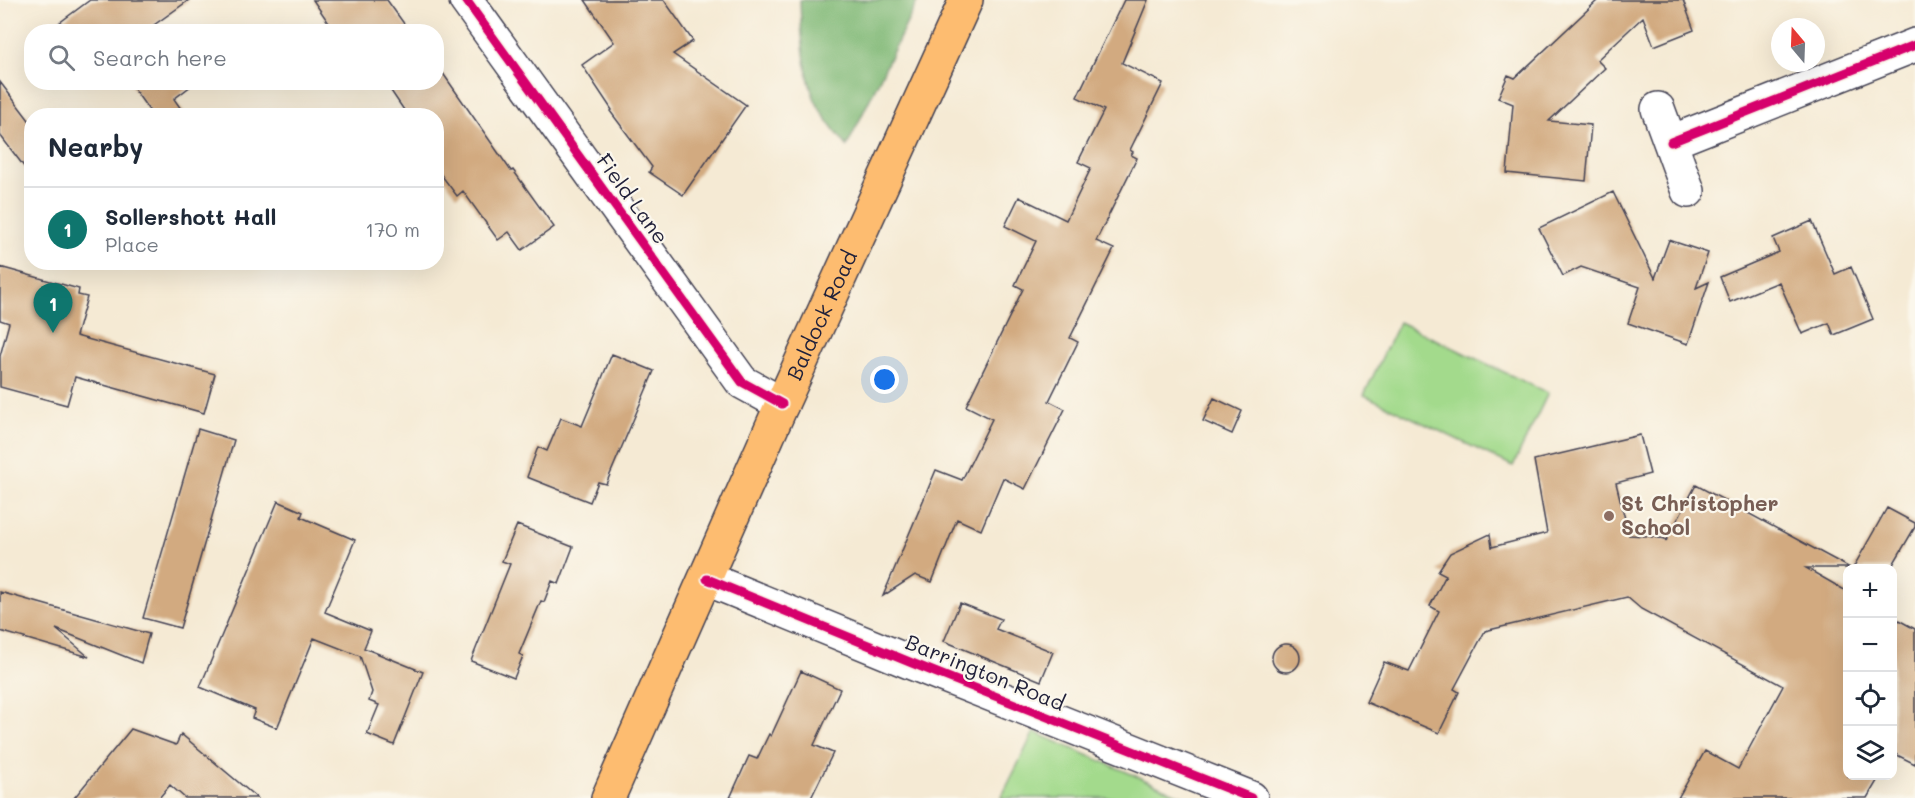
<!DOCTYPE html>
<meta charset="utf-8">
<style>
body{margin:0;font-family:Mali,sans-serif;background:#f6f6f7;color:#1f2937}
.controls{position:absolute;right:18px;bottom:18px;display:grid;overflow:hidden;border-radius:12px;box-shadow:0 6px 24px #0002}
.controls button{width:54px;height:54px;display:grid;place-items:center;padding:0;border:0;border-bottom:2px solid #e0e1e3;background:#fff;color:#1f2937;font:30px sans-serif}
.compass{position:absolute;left:1771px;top:18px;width:54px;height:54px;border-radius:50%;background:#fff;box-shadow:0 6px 24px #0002;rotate:341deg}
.you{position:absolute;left:885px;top:380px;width:21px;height:21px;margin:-15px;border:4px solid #fff;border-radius:50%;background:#1a73e8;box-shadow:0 0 0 9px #1a73e833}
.badge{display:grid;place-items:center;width:39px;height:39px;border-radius:50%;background:#0f766e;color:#fff;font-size:20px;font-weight:700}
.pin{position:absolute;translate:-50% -50px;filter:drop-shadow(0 2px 3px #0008)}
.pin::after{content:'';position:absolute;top:32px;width:21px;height:18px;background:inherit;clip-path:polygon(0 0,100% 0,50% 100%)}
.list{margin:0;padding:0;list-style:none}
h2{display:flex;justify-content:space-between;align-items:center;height:78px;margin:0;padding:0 24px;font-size:26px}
h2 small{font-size:20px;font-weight:400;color:#747a83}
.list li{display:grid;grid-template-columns:39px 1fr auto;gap:18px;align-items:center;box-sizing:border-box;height:84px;padding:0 24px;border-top:2px solid #e0e1e3}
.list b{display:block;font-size:22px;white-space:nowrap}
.list p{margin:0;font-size:20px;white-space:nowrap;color:#747a83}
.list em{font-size:20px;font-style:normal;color:#747a83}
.icon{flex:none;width:33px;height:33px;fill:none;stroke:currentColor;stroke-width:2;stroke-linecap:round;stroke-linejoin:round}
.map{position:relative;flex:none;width:1915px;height:798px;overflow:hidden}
.search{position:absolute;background:#fff;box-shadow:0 6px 24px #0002;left:24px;top:24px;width:420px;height:66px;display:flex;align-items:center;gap:15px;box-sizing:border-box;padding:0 21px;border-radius:24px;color:#747a83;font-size:22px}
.panel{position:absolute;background:#fff;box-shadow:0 6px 24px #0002;left:24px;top:108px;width:420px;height:162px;border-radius:24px}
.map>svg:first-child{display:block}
.green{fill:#a3da8c;stroke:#627e64;stroke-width:1.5}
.forest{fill:#82ba78;stroke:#526e5a;stroke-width:1.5}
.building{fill:#d2aa80}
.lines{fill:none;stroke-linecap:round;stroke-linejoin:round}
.minor-casing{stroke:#424052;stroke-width:36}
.primary-casing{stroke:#424052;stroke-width:36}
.minor{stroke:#fff;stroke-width:33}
.primary{stroke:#fdbc70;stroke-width:33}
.cycleway-casing{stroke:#fbf7ec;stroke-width:13}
.cycleway{stroke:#d6006c;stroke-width:9}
.education-dot{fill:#8d6e63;stroke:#fbf7ec;stroke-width:2}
.labels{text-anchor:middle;stroke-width:4.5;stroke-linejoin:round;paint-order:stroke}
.street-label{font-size:21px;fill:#22223b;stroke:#fbf7ec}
.education-label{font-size:21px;font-weight:bold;fill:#785e54;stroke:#fbf7ec;text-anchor:start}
</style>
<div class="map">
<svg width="1915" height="798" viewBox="0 0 1915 798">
<rect width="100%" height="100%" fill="#fbf7ec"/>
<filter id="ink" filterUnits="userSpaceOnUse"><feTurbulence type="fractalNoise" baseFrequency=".0167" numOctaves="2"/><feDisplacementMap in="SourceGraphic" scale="12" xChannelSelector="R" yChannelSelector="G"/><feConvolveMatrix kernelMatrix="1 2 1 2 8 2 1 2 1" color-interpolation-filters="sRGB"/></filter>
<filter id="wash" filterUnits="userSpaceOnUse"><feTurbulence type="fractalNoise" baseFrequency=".008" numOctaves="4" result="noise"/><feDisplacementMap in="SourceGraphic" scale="24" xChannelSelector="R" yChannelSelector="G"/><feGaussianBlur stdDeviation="1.35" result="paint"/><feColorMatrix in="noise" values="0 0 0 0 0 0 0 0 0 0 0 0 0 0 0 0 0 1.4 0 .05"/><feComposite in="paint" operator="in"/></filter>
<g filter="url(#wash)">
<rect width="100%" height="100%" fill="#f5ead4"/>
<!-- green -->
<path class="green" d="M1399,322l149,71 -35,73 -149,-71z
M1034,732l153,66h-186z"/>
<!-- forest -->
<path class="forest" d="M800,0h118l-71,146c-13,-16 -29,-35 -35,-54 -9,-30 -11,-61 -12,-92z"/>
<g id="blocks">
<!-- building -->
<path class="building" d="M90,0h99l-45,32h-97z
M313,0h74l23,32h-75z
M585,0h79l29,41 -20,13 73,51 -63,90 -34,-23 3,-5 -42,-56 2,-1 -30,-45 32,-23z
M1124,0h24l-26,63 41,20 -33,67 3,2 -2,3 6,3 -41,83 18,8 -44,89 8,4 -29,59 16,8 -40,80 -22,-11 -22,52 -24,-11 -25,63 -17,-7 -32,21 53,-126 26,10 30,-61 -26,-13 57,-117 -8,-4 21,-44 -31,-15 14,-29 47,23 25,-52 -13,-6 26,-52 -27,-13z
M1598,0h85l11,30 -40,16 -11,-29 -46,43 8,8 -56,53 42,4 -5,56 -79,-8 6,-69 -15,-6 10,-23 7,3z
M436,68l4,5 2,-1 69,99 2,-1 41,57 -32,23 -13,-18 -11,8 -35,-49 -6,5 -21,-28v-52h-28l-23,-34h51z
M0,82l32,42v53l-32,-42z
M129,82h67l-22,17 12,17h-33z
M1613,192l42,86 14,-38 39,13 -12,35 13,-6 -21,62 -60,-21 12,-36 -59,-20 -18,9 -24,-48z
M1812,221l23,53 16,-7 22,52 -39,16 -5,-12 -27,11 -23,-52 -49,20 -10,-25 59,-25 -6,-14z
M0,267l79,22 -1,6 9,2 -11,39 139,38 -11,39 -129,-36 -8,28 -67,-18v-31l9,-33 -9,-3z
M612,354l42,17 -48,113 -8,-2 -8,20 -63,-25 11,-30 9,4 14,-33 21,8z
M1214,398l28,13 -10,23 -29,-13z
M198,429l36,11 -54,188 -37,-10z
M1640,435l10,39 -34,9 13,52 18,1 18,3 1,2 30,-56 154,83h-44l42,24v184h32l-13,22h-189l27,-47 33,18 45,-83 -142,-77 -14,-12 -142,34 -31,58 5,3 -20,41 -73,-31 18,-40 25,9 30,-60 -9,-5 16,-31 -8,-4 12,-18 40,-19 2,13 55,-14 -13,-73z
M278,501l25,11 -2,5 54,23 -30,72 46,19 -7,17 59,24 -29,73 -27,-11 12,-29 -10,-4 3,-9 -12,-36 -46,-18 -37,90 -25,-10 3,-8 -55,-23z
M1887,508l28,15v4l-24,41h-38z
M517,525l56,22 -14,37 -7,-3 -8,21 -3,-1 -22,53 4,2 -9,22 -43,-17 39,-97 -8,-3z
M0,592l149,42 -8,29 -85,-34 33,28 -89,-26z
M960,603l41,16 -5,10 57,23 -12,29 -97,-40z
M1893,617l22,12v135l-22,-11z
M1272 658a14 14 0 1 1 28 0a14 14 0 1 1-28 0Z
M801,671l39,18 -26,56 19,8 -22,45h-81l19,-42 8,3 12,-25 2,2z
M131,729l45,16 5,-11 76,64h-72l-15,-13 -11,13h-85z"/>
</g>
</g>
<g filter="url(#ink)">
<use href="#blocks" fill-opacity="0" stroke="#424052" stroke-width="1.5"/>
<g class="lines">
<defs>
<path id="minor" d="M466,0l276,382 40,22
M1658,109l30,82
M1671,142l244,-97
M707,579l205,84 339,135"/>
<g id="primary">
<path id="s1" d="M608,798l174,-394 184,-404"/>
</g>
</defs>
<!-- minor casing -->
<use href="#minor" class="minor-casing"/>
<!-- primary casing -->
<use href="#primary" class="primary-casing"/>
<!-- minor -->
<use href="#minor" class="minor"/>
<!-- primary -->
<use href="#primary" class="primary"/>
<defs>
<path id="cycleway" d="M466,0l276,382 40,22
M1671,142l244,-97
M707,579l205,84 339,135"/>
</defs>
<!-- cycleway casing -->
<use href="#cycleway" class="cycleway-casing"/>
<!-- cycleway -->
<use href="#cycleway" class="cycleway"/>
</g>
</g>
<!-- markers -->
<circle class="education-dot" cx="1609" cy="516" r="6"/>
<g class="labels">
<!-- street labels -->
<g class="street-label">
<text transform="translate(632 199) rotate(54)" y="7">Field Lane</text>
<text dy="7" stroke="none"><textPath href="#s1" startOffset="528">Baldock Road</textPath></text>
<text transform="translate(985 673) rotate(22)" y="7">Barrington Road</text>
</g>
<!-- education labels -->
<g class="education-label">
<text x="1621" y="511">St Christopher<tspan x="1621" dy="24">School</tspan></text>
</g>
</g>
</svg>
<div class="controls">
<button>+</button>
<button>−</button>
<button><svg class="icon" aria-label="locate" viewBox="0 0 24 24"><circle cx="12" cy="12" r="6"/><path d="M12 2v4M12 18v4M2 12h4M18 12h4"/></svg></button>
<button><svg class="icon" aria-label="layers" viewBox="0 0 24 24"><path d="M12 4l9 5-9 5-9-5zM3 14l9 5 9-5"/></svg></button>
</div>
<svg class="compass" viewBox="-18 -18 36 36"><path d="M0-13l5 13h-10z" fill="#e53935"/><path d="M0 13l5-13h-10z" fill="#747a83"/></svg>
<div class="you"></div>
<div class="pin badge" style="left:53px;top:333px">1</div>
<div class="search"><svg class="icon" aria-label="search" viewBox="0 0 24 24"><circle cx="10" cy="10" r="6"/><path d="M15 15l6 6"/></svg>Search here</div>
<section class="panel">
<h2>Nearby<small></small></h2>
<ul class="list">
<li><span class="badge">1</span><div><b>Sollershott Hall</b><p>Place</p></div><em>170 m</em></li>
</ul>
</section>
</div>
